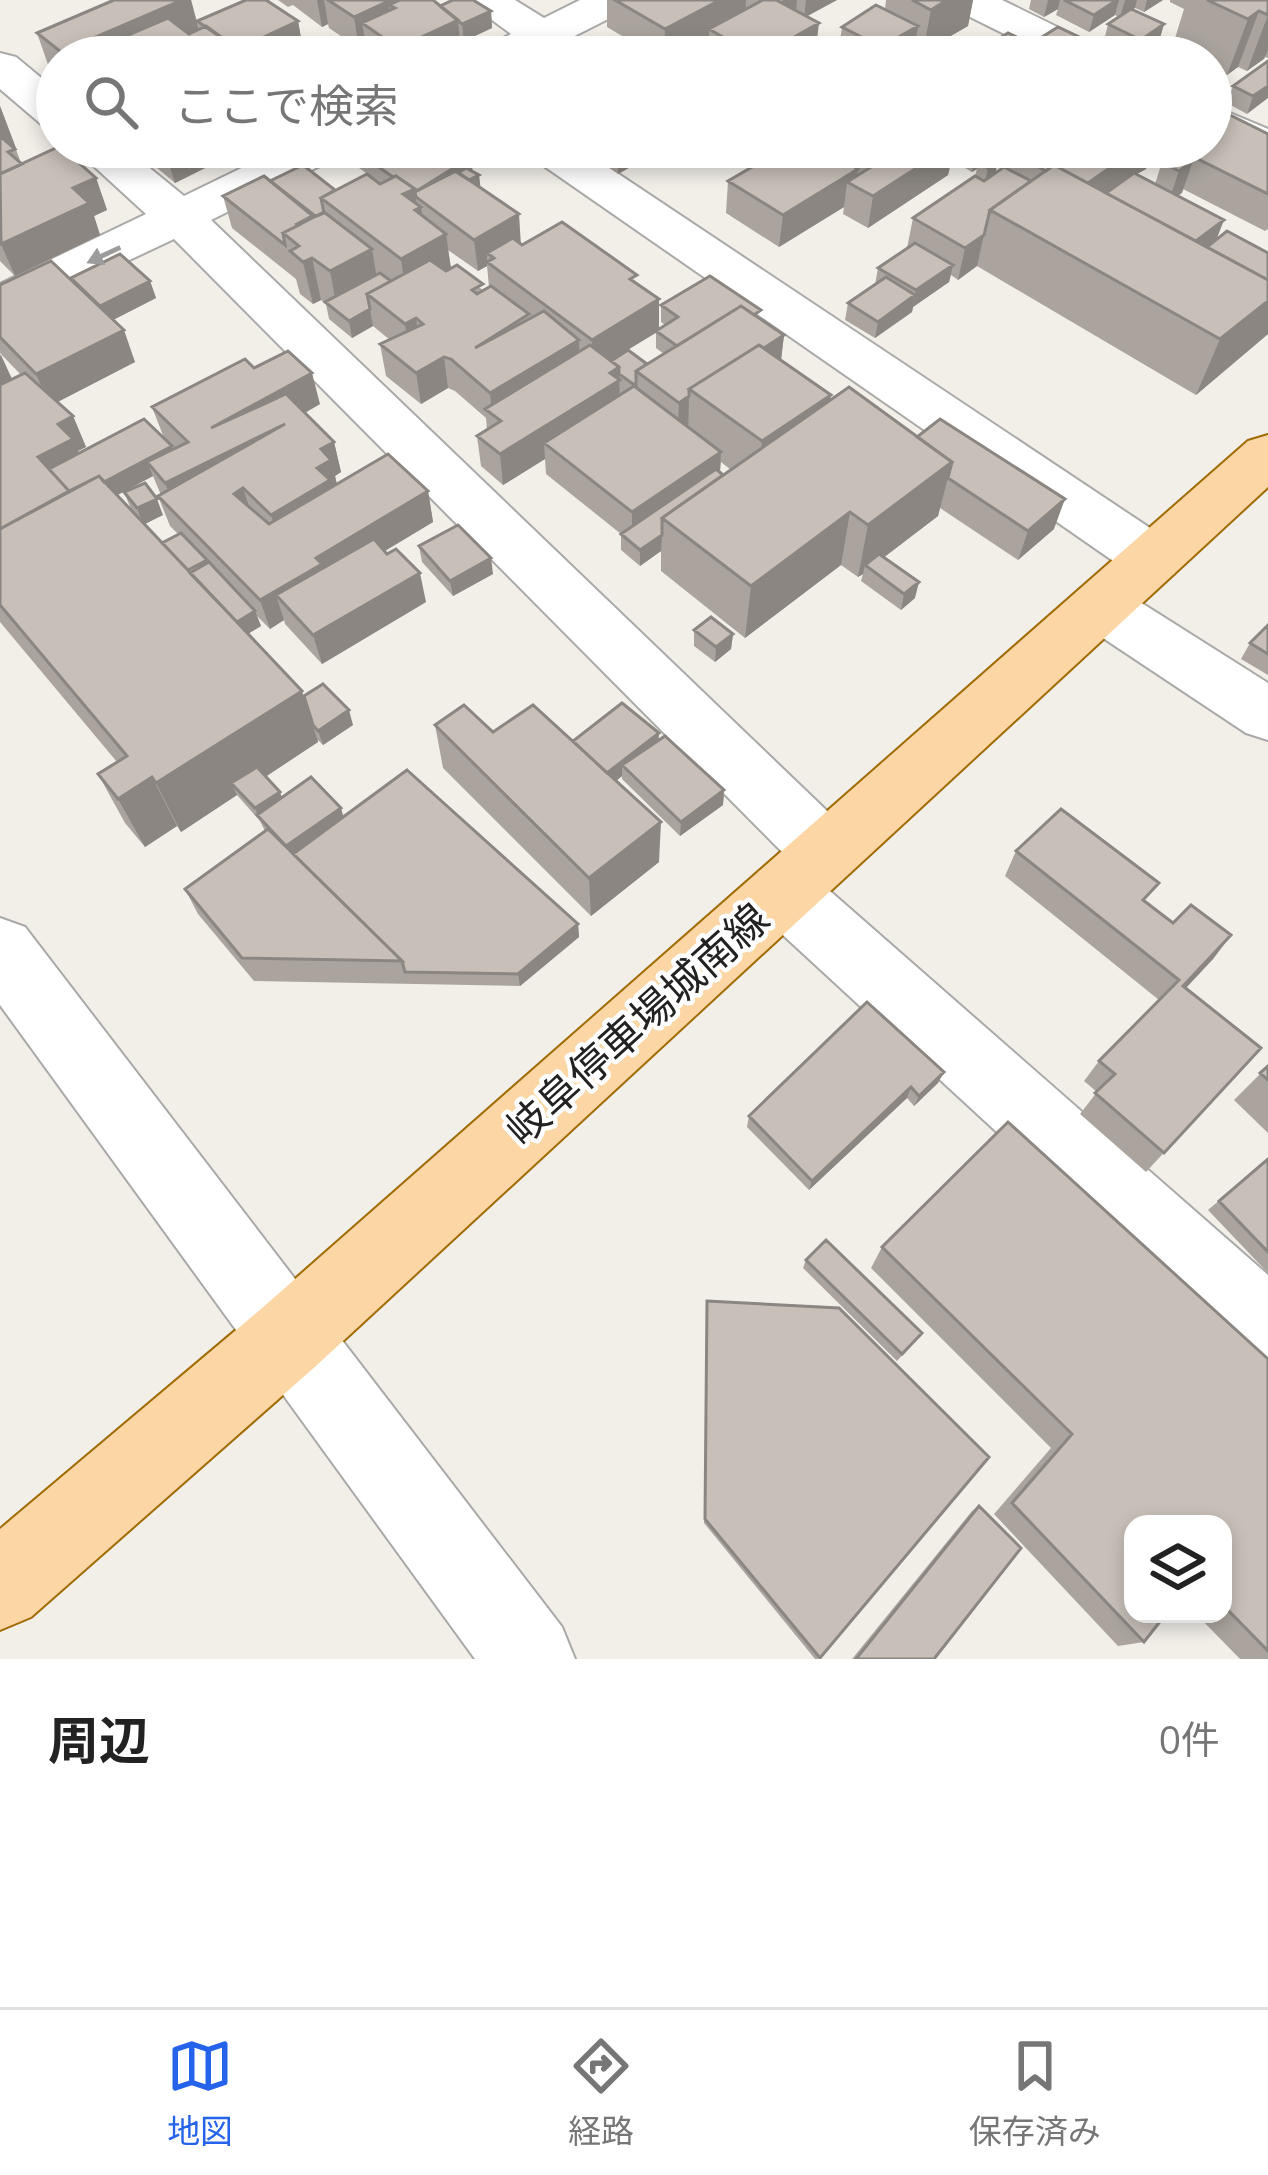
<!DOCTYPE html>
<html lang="ja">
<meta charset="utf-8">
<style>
body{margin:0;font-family:"Open Sans","Noto Sans JP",sans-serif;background:#f6f6f6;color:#222}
.controls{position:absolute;right:36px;bottom:36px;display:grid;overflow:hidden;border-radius:24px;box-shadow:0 6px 18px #0003}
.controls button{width:108px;height:108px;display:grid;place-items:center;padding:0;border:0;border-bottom:3px solid #e0e0e0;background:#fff;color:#222;font:60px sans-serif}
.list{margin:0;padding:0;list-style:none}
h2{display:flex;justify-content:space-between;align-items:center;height:156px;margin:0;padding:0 48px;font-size:51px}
h2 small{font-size:39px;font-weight:400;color:#767676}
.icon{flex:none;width:66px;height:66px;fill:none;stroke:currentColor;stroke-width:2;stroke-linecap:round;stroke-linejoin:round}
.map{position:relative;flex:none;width:1268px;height:1659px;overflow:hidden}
.search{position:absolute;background:#fff;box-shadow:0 6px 18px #0003;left:36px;right:36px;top:36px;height:132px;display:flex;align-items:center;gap:30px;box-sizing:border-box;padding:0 42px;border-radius:66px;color:#767676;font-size:45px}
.sheet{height:348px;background:#fff}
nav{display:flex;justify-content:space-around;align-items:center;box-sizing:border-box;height:168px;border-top:3px solid #e0e0e0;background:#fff;font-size:33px;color:#767676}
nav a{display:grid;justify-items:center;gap:6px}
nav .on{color:#2563eb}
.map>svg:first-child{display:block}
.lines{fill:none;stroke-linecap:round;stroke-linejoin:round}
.minor-casing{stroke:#a9a9a9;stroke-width:4}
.major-casing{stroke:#a06b00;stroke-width:4}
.minor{fill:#fff;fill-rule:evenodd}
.major{fill:#fcd6a4;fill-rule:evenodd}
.wall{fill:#aba49e;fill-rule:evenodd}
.shaded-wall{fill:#8b8681}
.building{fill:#c7bfb8;stroke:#8b8681;stroke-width:3}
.oneway{fill:#9c9c9c}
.labels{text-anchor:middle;stroke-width:9;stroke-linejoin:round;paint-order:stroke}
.street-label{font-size:42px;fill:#222;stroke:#fff}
</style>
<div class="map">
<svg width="1268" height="1659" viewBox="0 0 1268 1659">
<rect width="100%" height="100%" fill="#f2efe9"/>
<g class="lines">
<defs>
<path id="minor" d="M465,0h50l29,18 36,-18h54l-6,9 -95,48h-56l7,-9 27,-14z
M948,0h54l98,48 7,9h-56l-97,-48z
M0,53l16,4 41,34v37l-16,-4 -41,-35z
M1211,105l57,24v32l-57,-24z
M73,147h51l60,49 101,-49h60l-7,10 -127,63 639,613 9,20 -9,20 -24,9 -12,-5 454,398v93l-28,-12 -481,-443 -10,-21 10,-21 24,-9 14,5 -623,-628 -174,82v-37l146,-70z
M524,147h54l596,397 8,15 -8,15 -21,7 -21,-7 -601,-417z
M1100,583l21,7 147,93v57l-22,-7 -167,-111 -9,-16 9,-16z
M0,918l25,9 537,700 13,32h-100l-475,-654z"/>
<path id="major" d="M1268,435v52l-951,878 -286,252 -31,13v-101l261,-220 987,-868z"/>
</defs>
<!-- minor casing -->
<use href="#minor" class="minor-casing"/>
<!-- major casing -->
<use href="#major" class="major-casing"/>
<!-- minor -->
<use href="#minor" class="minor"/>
<!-- major -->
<use href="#major" class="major"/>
</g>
<!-- wall -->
<path class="wall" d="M191,0l8,29 -2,-8h101l3,17 -40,19h-204v23l-5,-4 -15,-43z
M278,0h155l7,6 51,5 1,17 -28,13 -4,-3 1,13 -12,6h-114l-1,-2 20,-10 -25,-17 -1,-4 -6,3 -29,-22 -5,2z
M607,0h230l-31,16 9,41h-107l1,-20 -37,20h-15l-50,-30z
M886,0h87l-5,26 -45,26 -9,-4 -1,9h-75l4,-30 43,-18z
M1031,0h132l-19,12 -9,-4 -2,1 31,15 -5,17 -23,16 -32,-16 4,-17 11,-7 -4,-2 -26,17 -33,-17 2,-6 -14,8 -15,-8z
M1170,0h98v58l-3,-1 -18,14 -9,-4 -11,8 -16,-8v-10h-22l-17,-9 12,-39 -14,-7z
M1268,61l-21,53 -20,-11 6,-17z
M0,106l21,57 75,15 11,32 -13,6 6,19 -85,41 -15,-15z
M1268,134v95l-3,2 -82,-42 -5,6 39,44 51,14v81l-72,61 -219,-129 -19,14 -7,-5 -2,7 -36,25 -1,5 -37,26 -30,-18 3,-17 27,-18 3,-17 29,-20 6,-30 62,-42 2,-7 -5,3 -20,-12 -4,15 -80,53 -25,-14 1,-7 -65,40 -53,-34 2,-32 121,-17 2,-17h302l-7,22 -9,5 18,10 7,-22 27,-3 7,-12h15zM1005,152l-4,17 -6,4 -2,-14z
M132,147h81l4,15 -42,21z
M342,147h114l16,24 7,4 1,13 41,57 116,38 22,16v30l6,-4 -4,-3v-17l99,14 24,16 -3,25 49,40 87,37 137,92 -36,31 -78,-52 -2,8 -54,41 31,41 -14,12 -40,-29 2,-7 -5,3 -17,-12 -96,73 -84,-67v-20l-21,15 -19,-16v-16l-75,-60 -1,-15 -42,26 -22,-19 -4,-30 10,-6 -1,-12 -31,-27 -7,-3 -27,16 -35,-28 -6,-32 10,-4 -17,-14 -21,12 -23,-19 -3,-15 -5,-4 -8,4 -13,-10 -4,-15 -64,-51 -9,-32 47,-15 65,9 46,-6 -37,-27zM448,250l30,21 9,-5 2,21 -6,3 -32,-22zM656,332v16l8,6 -17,10 -37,-4zM721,462l10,8 -8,5 -3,-2z
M579,147h74l-1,8 -34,19z
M72,281h78l6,17 -43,22 22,42 -78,40 16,14 13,31 -8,4 1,2 95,-4 -10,-11 -12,-31 102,-39 66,36 -15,9 29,29 7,30 -6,4 2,8 91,7 5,31 -48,29 41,51 -104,62 -37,-40 -1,-4 -14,9 -13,-13 4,10 -13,8 56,62 49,29 -30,20 -5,-5v2l-52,34 16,21 62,20 234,107 1,13 -59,49 -266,-5 -56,-67 -13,-25 80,-58 -5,-10 -23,-26 -56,37 -4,-6 -32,21 -20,-24 -27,-49 19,-12 -117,-140v-268l12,25 9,-4 -21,-22v-68zM153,476l8,19 -3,1 12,30 8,8 -16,9 -18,-19 19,-9 -39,-23 7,17 7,8 -21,-22z
M419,546l74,28 -40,22 -31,-34z
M1268,625v50l-27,-16 9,-16z
M694,630l39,4 -2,15 -16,13 -21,-16z
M435,725l138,16 86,-8 -1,7 66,50 -1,15 -43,31 -58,-57v-3l-6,5 43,81 -68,54 -148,-148z
M1016,851l131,51 26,21 58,12 -18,24 -27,29 75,60 -115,124 -66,-58 17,-22 -13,-11 15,-20 60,-61 -154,-124z
M1268,1066v67l-34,-33z
M938,1083l-24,23 -7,-8 -98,92 -62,-63 2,-11z
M1268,1159v114l-60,-63z
M882,1247l386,112v300h-28l-44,-45h27v-90l-79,118 -26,4 -124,-132 57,-66 -180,-180z
M806,1260l116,73 -25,28 -94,-93z
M707,1301l113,357 -3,1h-2l-111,-136z
M979,1506l-45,153h-82l120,-148z"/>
<!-- shaded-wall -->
<path class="shaded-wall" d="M182,0h9l10,39 -87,2 5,16h-57l-1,-5z
M317,0h7l4,24 -6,3z
M391,0h33l-29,8 -6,-3 4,28 -31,-10 4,23 -7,3 -5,-32z
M720,0h26l-1,17 -36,12v8l-37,20h-8l1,-28z
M784,0h13l-2,24 -22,-19z
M806,0h31l-33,18z
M947,0h26l-5,26 -45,26 8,-42z
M1048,0h12l-2,9 -14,8z
M1117,0h2l-4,15 -26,17 5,-17z
M1125,0h12l-2,8 -15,9z
M1147,0h16l-19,12z
M491,11l1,17 -28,13 -2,-17z
M1259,11l-21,56 -11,8 21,-56z
M1268,15v35l-4,9 -17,12z
M458,20l3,31 -12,6h-50l-1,-9z
M298,21l3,17 -40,19h-26l-2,-6z
M819,23l-4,34h-56z
M1164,24l-5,17 -23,16 5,-17z
M918,26l-5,31h-33l1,-10z
M1079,37l-5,20h-25z
M1268,86v12l-21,16 6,-18z
M0,106l16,42 -16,7z
M173,147h40l4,15 -42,21 -10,-32z
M618,147h35l-1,8 -34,19z
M949,147h5l-6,28 -80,53 5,-32z
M977,147h36l-8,2v3l-22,13 -5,-2 -1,6 -5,3z
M1138,147h15l-7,22 -33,18 -46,45 12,-43 34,-28z
M471,157l2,17 -57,23 1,12 4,-2 5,38 20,-11 6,42 -45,25 -6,-42 2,-65z
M1193,161l-11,32 -14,10 11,-32z
M998,162l-4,17 -10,7 4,-18z
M858,169l-3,17 -8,-4 -3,25 -65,40 4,-32z
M479,175l2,17 -21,-6z
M96,178l11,32 -13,6 6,19 -85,41 -14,-32 72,-56z
M519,214l2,32 -34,7v13l-9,5 -4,-31z
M314,215l-2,43 9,42 -8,4 -14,-58 -2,-22z
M1224,220l-12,31 -32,2z
M984,235l-7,31 -19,14 7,-32z
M372,249l7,42 -12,3 -29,20 -8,-43z
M953,265l-4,17 -36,25 3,-17z
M150,281l6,17 -49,25 -7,-17z
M915,295l-3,17 -37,26 3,-16z
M659,299v32l-66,40 -1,-31z
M1268,301v33l-72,61 24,-56z
M370,309l3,17 -21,12 -3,-17z
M416,318l5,31 -11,7 -5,-32z
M124,330l11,32 -85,44 -14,-32z
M784,335l-5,42 -85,15z
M579,340l1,31 -88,43 -2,-21z
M1,355l25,55 -26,14v-68z
M444,357l4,31 -27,16 -5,-31z
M619,367l1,44 -76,32 1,16 -42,26 -3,-31z
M312,373l8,31 -41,23 -102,87 -12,-31 46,-55z
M831,395l-7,48 -67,46 5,-48z
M689,396l-1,41 -11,7 2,-41z
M73,416l13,31 -8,4 8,19 -28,15 -20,-28 20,-33z
M334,442l7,30 -6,4 3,14 -58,55 -9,-30 46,-47 4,-19z
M172,446l6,17 -31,-1 6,14 -69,37 -13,-13z
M721,452l-2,30 -57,36 -30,24v-30z
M952,462l-14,54 -68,52 -5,-3 -2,9 -5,3 10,-52z
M243,488l10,31 -19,-25z
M428,491l5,31 -105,63 -52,10 8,25 -14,9 -10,-29 56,-42z
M157,499l6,16 -20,10 -6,-17z
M1065,499l-11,30 -36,31 10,-29z
M850,512l-9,53 -96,73 6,-52z
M662,535l-1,16 -21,15v-16z
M491,558l2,16 -40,22 -3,-15z
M420,573l6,29 -104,62 -9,-29z
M919,582l-4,16 -14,12 3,-16z
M255,611l6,15 -27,16 -6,-15z
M733,634l-2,15 -16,13 1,-15z
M302,691l16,51 -77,51 -10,-10 6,12 -56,37 -25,-49z
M349,710l4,15 -30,20 -5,-14z
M659,733l-1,14 -36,18v11l-26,21 -1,-14z
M152,777l25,49 -32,21 -27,-48z
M724,790l-1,15 -43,31 1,-14z
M280,792l5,15 -27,9 -3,-8z
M341,808l4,14 -53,38 -6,-14z
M661,822l-2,40 -68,54 -2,-38z
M578,924l1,13 -59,49 -2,-12z
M1231,935l-18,24 -46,49 16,-22z
M944,1072l-6,11 -24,23 5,-10z
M911,1087l-4,11 -98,92 3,-9z"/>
<!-- building -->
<path class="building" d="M114,0h68l-121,52 -24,-19z
M246,0h20l32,21 -60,28 -41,-28z
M328,0h63l-37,17z
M400,0h33l25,20 -60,28 -36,-25 33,-15 -6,-3z
M453,0h20l18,11 -29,13 -22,-18z
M615,0h105l-55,29z
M763,0h13l43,23 -60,34h-20l-25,-14 9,-6 -14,-8z
M912,0h35l-16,10z
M1064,0h53l-23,15z
M1207,0h61v15l-9,-4 -11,8z
M876,5l42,21 -37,21 -39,-20z
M1131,9l33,15 -23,16 -33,-16z
M168,18l21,16 17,-8 43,31h-115l-20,-16z
M1058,27l21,10 -30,20h-80l39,-24 23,11z
M356,44l19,13h-37l-4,-2z
M635,44l16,13h-42z
M529,45l8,6 10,-5 17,11h-59z
M101,47l13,10h-36z
M1268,61v25l-15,10 -20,-10z
M1228,114l40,20v60l-78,-39 11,-8h10v-21z
M0,136l15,13 -7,3 14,12 -22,10z
M58,147h3l35,31 -23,10 16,15 -88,41 -1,-70z
M350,147h106l15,10 -56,35v-3l-19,-13 -3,1z
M786,147h34l38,22 -75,46 -55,-34z
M866,147h83l-76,49 -26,-14 37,-23z
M1009,147h67l22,11 8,-6 15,8 -33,23 -34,-18 -8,6 -41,-22z
M1090,147h48l-20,11 -12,-6 -3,3z
M1177,152l16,9 -14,10 -17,-9z
M987,156l11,6 -10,6 -10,-5z
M303,165l32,25 -14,8 3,15 -10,4 -44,-36z
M1054,165l214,115v21l-48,38 -230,-129z
M1004,167l27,14 -41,29 -6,25 -19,13 -52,-30 62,-42 9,5z
M466,168l13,7 -10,5 -11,-7z
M456,171l63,43 -45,26 -58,-43 -1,-5z
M1134,173l90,47 -28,21 -90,-48z
M367,174l13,10 16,-8 19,13 -12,5 18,13 -6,3 31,24 -45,25 -80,-61z
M264,176l50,39 -17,9 2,1 -16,8 2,12 -62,-49z
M324,212l48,37 -42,22 -18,-13 -9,4 -13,-11 9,-5 -16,-13z
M562,222l75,53 -7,4 29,20 -67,41 -105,-78 7,-4 -7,-5 26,-15 9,7z
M1227,231l41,22v27l-61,-33z
M915,243l38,22 -37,25 -38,-22z
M120,254l30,27 -50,25 -29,-28z
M430,260l16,11 11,-6 26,19 -11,6 5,4 14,-8 38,28 -54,34 69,-37 35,29 -89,53 -39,-34 -7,-2 -28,16 -36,-29 43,-20 -7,-6 -11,6 -38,-30z
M51,261l73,69 -88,44 -36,-37v-52z
M380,273l11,8 -24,13 3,15 -21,12 -24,-19z
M710,276l51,34 -7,5 -13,-9 -64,40 -21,-15 22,-14 -17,-12z
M886,277l29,18 -37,27 -30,-19z
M741,306l43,29 -20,13 -5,-3 -70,44v7l-10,7 -43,-32z
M590,345l29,22 -9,6 10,7 -120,74 -23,-18 24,-15 -16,-12z
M759,345l72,50 -69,46 -73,-52z
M628,350l19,14 -11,7v15l-17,-12v-7l-8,-6z
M288,351l24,22 -101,55 75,-34 48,48 -13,7 10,11 -14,8 13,12 -59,35 -28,-27 -9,6 35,30 119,-70 40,37 -112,67 6,6 -62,36 -102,-104 127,-72 -120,59 -18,-21 41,-20 -36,-35 93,-48 9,9z
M25,373l48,43 -15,8 15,15 -35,18 31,34 -69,38v-144z
M634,386l87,66 -89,60 -88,-69z
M849,387l103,75 -84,63 -18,-13 -99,74 -89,-68z
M144,419l28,27 -68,36 -5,-6 -30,15 -20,-22z
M940,419l125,80 -37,32 -80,-53 4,-16 -35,-25z
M716,469l7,6 -61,43v17l-22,15 -19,-16z
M99,476l203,215 -146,92 -4,-6 -34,22 -20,-25 29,-18 -127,-151v-76z
M145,483l12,16 -20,9 -13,-16z
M458,525l33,33 -41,23 -31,-35z
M181,533l26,27 -19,10 -26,-27z
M374,539l13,15 9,-5 24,24 -107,62 -37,-40z
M879,554l40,28 -15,12 -39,-29z
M209,562l46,49 -18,11 -47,-49z
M711,617l22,17 -17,13 -22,-17z
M1268,625v29l-18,-11z
M323,684l26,26 -31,21 -5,-6 -9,-29z
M622,703l37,30 -52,40 -34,-32z
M464,705l29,27 40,-27 128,117 -72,56 -154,-153z
M665,736l59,54 -43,32 -59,-57z
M257,767l23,25 -25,16 -24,-25z
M407,770l171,154 -60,50 -113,-2 -3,-11 -109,-107z
M311,777l30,31 -55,38 -29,-31z
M1061,809l98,74 -16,17 30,23 18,-18 40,30 -48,51 78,62 -97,105 -69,-60 20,-19 -16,-13 80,-81 -163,-129z
M268,829l134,132 -160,-3 -57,-69z
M867,1002l77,70 -25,24 -8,-9 -99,94 -63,-65z
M1268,1066v14l-8,-7z
M1008,1122l260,237v292l-45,-46v-81h-90v90h33l-22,28 -132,-139 60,-69 -190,-187z
M1268,1159v93l-49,-51z
M826,1240l96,93 -20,21 -96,-94z
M707,1301l132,7 150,149 -169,201 -115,-139z
M979,1506l42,42 -87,111h-78z"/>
<!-- one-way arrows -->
<defs><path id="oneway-solid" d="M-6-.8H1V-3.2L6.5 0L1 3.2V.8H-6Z" transform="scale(3)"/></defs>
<use class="oneway" href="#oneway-solid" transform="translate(104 255) rotate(155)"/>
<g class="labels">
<!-- street labels -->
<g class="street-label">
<text transform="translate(637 1024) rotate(-42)" y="15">岐阜停車場城南線</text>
</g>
</g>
</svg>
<div class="controls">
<button><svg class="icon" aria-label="layers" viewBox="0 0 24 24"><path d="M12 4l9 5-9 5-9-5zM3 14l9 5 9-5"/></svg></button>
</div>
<div class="search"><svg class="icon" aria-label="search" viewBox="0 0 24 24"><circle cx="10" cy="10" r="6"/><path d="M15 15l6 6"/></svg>ここで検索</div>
</div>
<section class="sheet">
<h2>周辺<small>0件</small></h2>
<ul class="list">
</ul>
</section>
<nav>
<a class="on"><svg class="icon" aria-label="map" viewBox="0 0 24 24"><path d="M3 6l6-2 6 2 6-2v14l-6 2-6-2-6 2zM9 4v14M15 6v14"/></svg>地図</a>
<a><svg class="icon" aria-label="directions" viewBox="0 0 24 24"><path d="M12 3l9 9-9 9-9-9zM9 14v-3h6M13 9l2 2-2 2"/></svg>経路</a>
<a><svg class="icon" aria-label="saved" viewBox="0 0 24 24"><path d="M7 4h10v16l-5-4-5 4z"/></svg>保存済み</a>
</nav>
